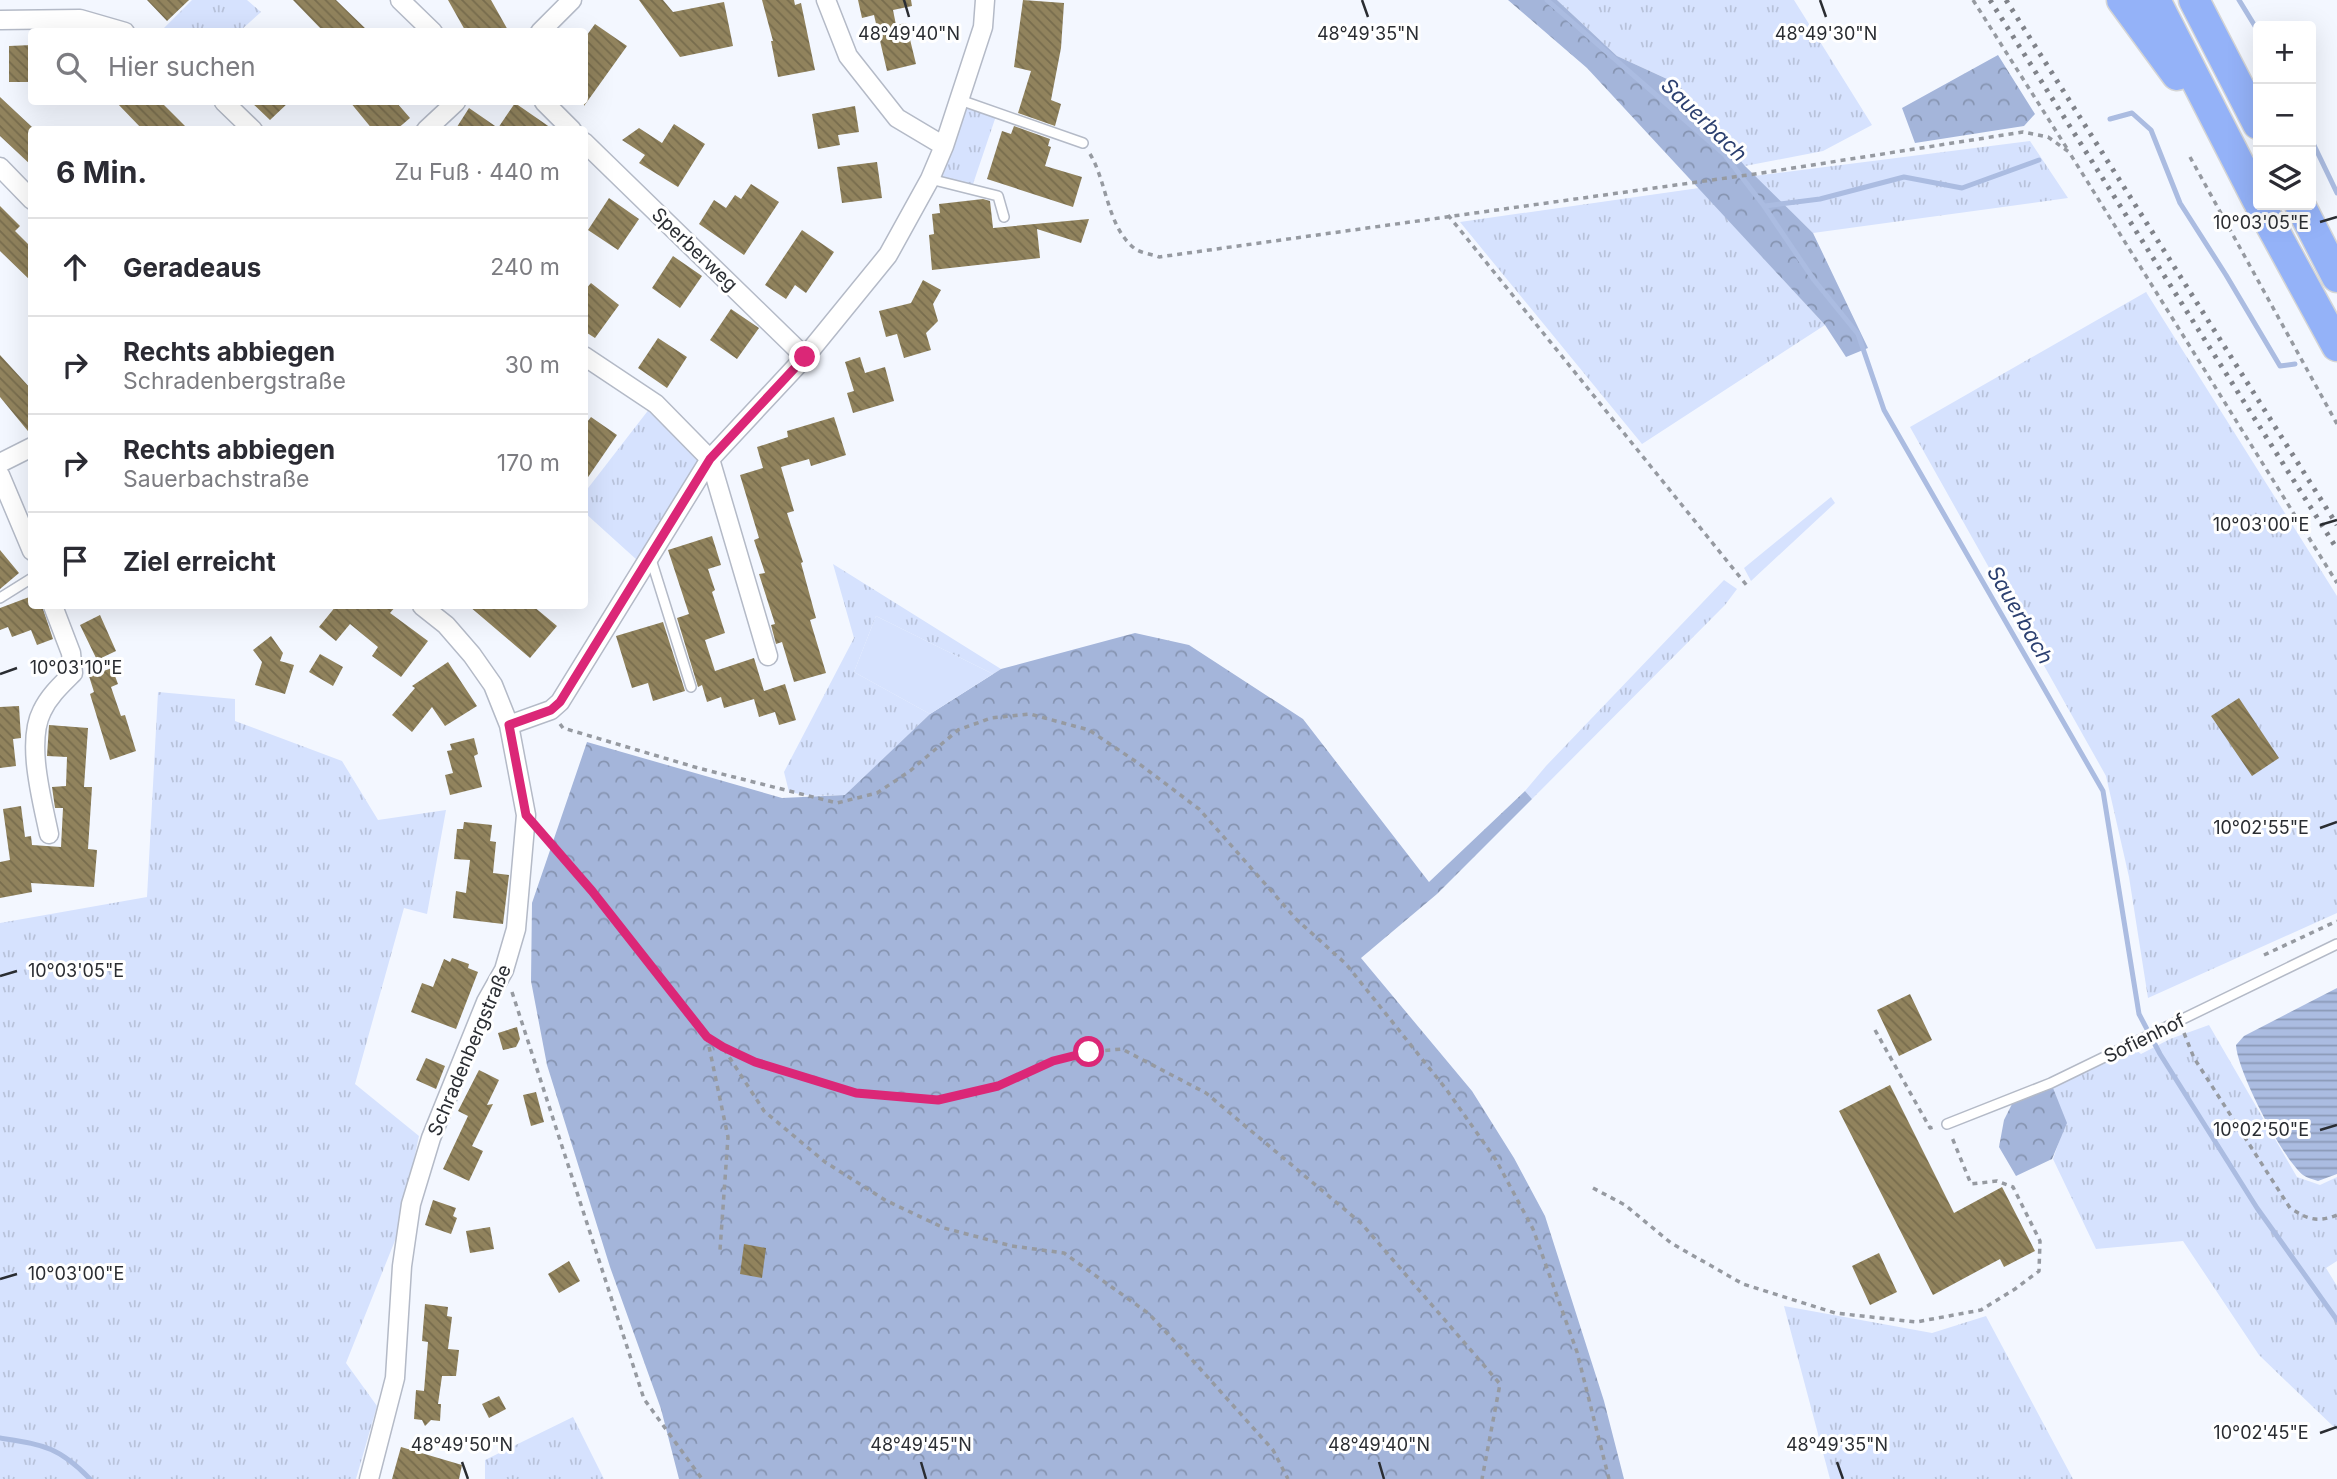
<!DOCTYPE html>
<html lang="de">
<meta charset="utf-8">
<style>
body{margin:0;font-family:Inter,sans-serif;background:#f7f7f7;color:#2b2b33}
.controls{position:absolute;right:21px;top:21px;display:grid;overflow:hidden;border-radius:7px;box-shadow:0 7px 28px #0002}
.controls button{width:63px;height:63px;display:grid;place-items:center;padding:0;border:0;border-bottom:2px solid #e1e1e2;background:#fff;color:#2b2b33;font:35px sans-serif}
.stop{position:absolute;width:21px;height:21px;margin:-16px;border:5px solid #db2777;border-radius:50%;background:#fff}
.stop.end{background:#db2777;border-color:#fff;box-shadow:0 2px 7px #0008}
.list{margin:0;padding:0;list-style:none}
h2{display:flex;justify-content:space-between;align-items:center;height:91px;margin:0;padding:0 28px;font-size:30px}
h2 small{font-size:23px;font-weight:400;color:#7c7c81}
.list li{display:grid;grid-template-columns:46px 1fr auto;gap:21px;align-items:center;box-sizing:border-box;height:98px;padding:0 28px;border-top:2px solid #e1e1e2}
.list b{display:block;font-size:26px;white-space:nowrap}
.list p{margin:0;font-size:23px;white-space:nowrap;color:#7c7c81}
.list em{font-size:23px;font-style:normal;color:#7c7c81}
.icon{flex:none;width:38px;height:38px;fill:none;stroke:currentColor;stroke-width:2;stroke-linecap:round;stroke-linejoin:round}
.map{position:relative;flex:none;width:2337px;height:1479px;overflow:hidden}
.search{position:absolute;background:#fff;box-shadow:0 7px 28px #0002;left:28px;top:28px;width:560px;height:77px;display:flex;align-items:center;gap:18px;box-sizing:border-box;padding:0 24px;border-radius:7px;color:#7c7c81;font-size:26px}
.panel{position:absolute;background:#fff;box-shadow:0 7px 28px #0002;left:28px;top:126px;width:560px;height:483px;border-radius:7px}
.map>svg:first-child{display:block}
.grass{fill:url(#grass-tufts)}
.forest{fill:url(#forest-crowns)}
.garden{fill:#d6e2fe}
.water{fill:url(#water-rules)}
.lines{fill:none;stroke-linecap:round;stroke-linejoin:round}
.stream{stroke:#abbce1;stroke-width:5}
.building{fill:url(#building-back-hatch)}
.service-casing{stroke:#b4bac7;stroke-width:12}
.minor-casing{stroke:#b4bac7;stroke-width:21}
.trunk-casing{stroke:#d4d5d6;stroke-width:33}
.path{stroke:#969aa1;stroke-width:3.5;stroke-dasharray:5 5;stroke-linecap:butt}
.service{stroke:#fff;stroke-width:9}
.minor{stroke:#fff;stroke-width:18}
.trunk{stroke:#94b2f8;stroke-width:30}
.rail{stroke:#80838a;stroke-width:5;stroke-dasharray:3.5 7;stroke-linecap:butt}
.route{stroke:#db2777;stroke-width:9}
.ticks{fill:none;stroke:#2a2d32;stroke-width:2.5}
.labels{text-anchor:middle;stroke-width:6;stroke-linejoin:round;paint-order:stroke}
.street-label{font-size:19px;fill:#2a2d32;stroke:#fff}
.water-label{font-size:21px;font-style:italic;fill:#2c4070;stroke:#fff}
.ticks-label{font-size:18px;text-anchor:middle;fill:#2a2d32;stroke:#fff;stroke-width:6;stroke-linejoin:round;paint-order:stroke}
</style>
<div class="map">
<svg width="2337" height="1479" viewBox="0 0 2337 1479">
<defs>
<pattern id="grass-tufts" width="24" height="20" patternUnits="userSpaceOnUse" patternTransform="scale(1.75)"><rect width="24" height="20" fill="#d6e2fe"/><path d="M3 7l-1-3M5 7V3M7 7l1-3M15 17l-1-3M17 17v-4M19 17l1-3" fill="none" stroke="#b8c2da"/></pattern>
<pattern id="forest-crowns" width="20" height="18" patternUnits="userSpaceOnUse" patternTransform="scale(1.75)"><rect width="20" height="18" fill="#a4b5da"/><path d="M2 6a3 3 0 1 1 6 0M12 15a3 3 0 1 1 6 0" fill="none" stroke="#8694b1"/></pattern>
<pattern id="water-rules" width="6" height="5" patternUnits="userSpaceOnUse" patternTransform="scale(1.75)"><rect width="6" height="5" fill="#abbce1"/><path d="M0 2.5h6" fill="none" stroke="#8b99b7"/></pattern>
<pattern id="building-back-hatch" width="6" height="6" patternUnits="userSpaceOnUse" patternTransform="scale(1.75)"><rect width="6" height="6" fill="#91835d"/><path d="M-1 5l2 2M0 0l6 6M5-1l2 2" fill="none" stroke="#776c4d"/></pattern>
</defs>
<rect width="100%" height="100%" fill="#f3f7ff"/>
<!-- grass -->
<path class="grass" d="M192,0h55l14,12 -21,19h-79z
M1557,0h237l78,125 -49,26 -78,15 -67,-82 -61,-28z
M962,103l34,13 -24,71 -38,-9z
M2030,141l38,57 -255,35 -59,-57z
M1699,188l126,137 -183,119 -182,-222z
M2146,292l191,304v317l-189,85 -19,-121 -23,-101 -196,-349z
M650,408l51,53 -64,99 -52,-47v-21z
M1831,497l4,6 -84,78 -7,-13z
M833,564l168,105 -8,5 -117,-58 -22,56 76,42 -84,81 -35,1 -22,-4 -5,-20 70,-134z
M1724,580l13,9 -12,16 -193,194 -7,-8 21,-25z
M158,692l77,7v22l107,40 36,59 68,-10 -19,104 -23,-6 -49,176 64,52 -21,97 -52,130 31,43 -21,73h-356v-556l147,-26z
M2209,1025l88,152 23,8 17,-8v84l-11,7 11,18v144l-78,-75 -76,-114 -87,8 -43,-90 13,-37 -14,-35 83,-38 6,5 29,-15z
M1784,1306l148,27 54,-17 87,163h-243z
M573,1417l31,62h-119v-19z"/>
<!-- forest -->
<path class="forest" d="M1508,0h49l60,56 61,28 67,82 68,67 55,115 -22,9 -21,-32 -238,-257z
M1998,55l37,59 -11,12 -109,17 -13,-35z
M1135,633l54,12 114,74 126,163 96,-91 7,8 -95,95 -76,64 111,133 42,67 31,58 59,185 20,78h-945l-18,-70 -51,-142 -63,-202 -16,-84 1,-78 55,-161 195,56 63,-3 85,-81 71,-45z
M2051,1083l16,40 -15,36 -36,17 -17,-29 5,-27 12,-24z"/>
<!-- garden -->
<path class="garden" d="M876,616l117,58 -63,40 -76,-42z"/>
<!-- water -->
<path class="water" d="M2337,988v186l-19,7c-5,-2 -11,-3 -15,-6 -21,-17 -66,-104 -67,-130l8,-9z"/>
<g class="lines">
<!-- stream -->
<path class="stream" d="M1547,0l177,154 40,52 50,74 44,54 26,76 219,381 36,223 21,40 97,154 80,112
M2239,0l19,31
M2110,119l22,-6 19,17 29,73 46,72 54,91 15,-2
M2311,139l26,54
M1765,206l55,-7 84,-22 58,11 77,-28
M0,1438c43,7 58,8 90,41"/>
</g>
<!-- building -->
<path class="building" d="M147,0h42l-22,21z
M293,0h43l33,32h-45z
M448,0h43l18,32h-43z
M639,0h24l10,12 51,-10 9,44 -53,11z
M762,0h32l1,5 6,-2 14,67 -37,7 -7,-36h2z
M858,0h53l1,6 -19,4 3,15 10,-2 10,41 -29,7 -13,-56 -12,3z
M1023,0l41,3 -3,45 -10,52 10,4 -6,22 -37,-13 13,-42 -17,-4z
M595,24l32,22 -43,60v-67z
M32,45v37h-23v-36z
M0,97l32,30v39l-32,-30z
M116,102h45l28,28h-46z
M251,102h38l-19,18z
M350,102h46l14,16 -14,12h-23z
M515,103l39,27h-99l14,-22 29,20z
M855,106l4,26 -21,3 2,10 -22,4 -6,-35z
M674,124l31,20 -27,43 -39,-24 6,-8 -23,-15 17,-12 23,15z
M1014,126l36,13 -2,7 3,1 -6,19 37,11 -9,30 -86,-28 15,-48 9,3z
M877,162l5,36 -40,5 -5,-36z
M751,184l28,18 -35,53 -45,-31 15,-24 12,8 9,-13 6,4z
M609,198l30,21 -21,31 -30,-20z
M983,199l7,2 3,27 96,-9 -8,24 -44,-14 3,29 -108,12 -3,-35 5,-1 -2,-20 8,-1 -1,-9z
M0,206l20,20 -5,5 17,17v34l-32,-31z
M802,230l32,22 -28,41 -11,-8 -9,14 -21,-14z
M673,256l29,20 -22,32 -28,-20z
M923,280l18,10 -8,14 5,17 -12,12 5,17 -27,8 -7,-24 -11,3 -7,-26 32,-8z
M591,283l28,22 -24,33 -11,-7v-40z
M731,309l28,19 -22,31 -27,-19z
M658,338l29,19 -20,31 -29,-20z
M0,355l32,35v46l-32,-39z
M860,357l5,16 20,-6 9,34 -41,12 -6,-20 7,-2 -9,-29z
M591,417l26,18 -33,48v-57z
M834,417l12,38 -35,11 -2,-7 -28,8 13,44 -7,2 16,49 -2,1 15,55 -6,2 16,53 -32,9 -12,-40 -6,2 -5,-19 4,-1 -16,-50 6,-1 -11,-33 5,-2 -19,-63 23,-7 -6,-21 31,-10 -1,-6z
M712,536l9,29 -13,4 7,21 -3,2 13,41 -20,7 10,31 39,-13 10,33 21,-7 11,36 -17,5 -4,-13 -16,5 -5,-18 -30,9 -3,-11 -14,5 -5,-17 -4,2 -21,-69 12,-4 -21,-64z
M0,550l19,23 -19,16z
M32,596v10h10l11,33 -16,6 -6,-15 -19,7 -4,-10 -8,3v-22z
M336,606h60l-6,7 38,28 -27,36 -29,-21 6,-9 -28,-23 -14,17 -17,-14z
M469,606h64l24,20 -27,32z
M100,615l16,36 -19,9 -17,-35z
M663,622l22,69 -32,10 -5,-18 -16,5 -16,-52z
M271,636l12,17 -3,8 14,4 -9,29 -30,-9 7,-23 -9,-12z
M320,654l23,13 -10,19 -24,-14z
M448,662l29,44 -32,20 -13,-19 -20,25 -20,-17 23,-27 -3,-2z
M112,668l6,16 -7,3 10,29 4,-1 11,36 -26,9 -20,-66 4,-2 -5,-16z
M2239,698l40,60 -27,18 -41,-60z
M19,706l2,32 -8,1 3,27 -16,2v-61z
M49,725l39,3 -4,59h8l-4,62 9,1 -3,37 -63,-4 1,9 -32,6v-36l10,-2 -7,-51 18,-3 4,31 6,-1 1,9 29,2 2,-39h-8l-3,-21 14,-1 1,-29 -20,-1z
M474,738l4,16 -4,2 8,31 -32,8 -5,-20 8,-2 -6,-22 5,-1 -2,-6z
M464,822l28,3 -2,16 6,1 -3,31 16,2 -6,49 -50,-6 3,-27 10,2 4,-33 -16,-1 3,-30h6z
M452,958l17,6 -1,4 10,4 -22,57 -45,-17 11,-29 11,4 11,-28 6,3z
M1910,994l22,46 -33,16 -22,-46z
M517,1027l3,12 -4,8 -13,3 -5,-17z
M426,1058l19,8 -9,23 -20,-9z
M479,1070l20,10 -12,25 6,-1 -21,42 11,5 -14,30 -26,-12 25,-53 -10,-5z
M1890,1085l64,128 48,-26 33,64 -31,16 -4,-8 -67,36 -94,-184z
M536,1092l8,30 -13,4 -8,-31z
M433,1200l23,8 -3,8 4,2 -6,16 -26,-9z
M490,1227l4,22 -24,4 -4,-22z
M744,1244l22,4 -4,30 -22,-4z
M1879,1253l18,39 -27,13 -18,-39z
M569,1261l11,20 -21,12 -11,-19z
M425,1304l23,3 -1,9 5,1 -4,32 11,1 -3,26h-14l-4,28h3l-1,17 -9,-1 -6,6 -3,-6 -8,-1 2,-29 8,1 4,-49 -6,-1z
M499,1396l7,13 -17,9 -7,-14z
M401,1447l61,18 -3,14h-67z"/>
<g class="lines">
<defs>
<path id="service" d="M960,100l123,43
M930,179l68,17 6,21
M650,556l41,131
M0,598l32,-20
M1947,1124l104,-41 286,-139"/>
<path id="minor" d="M400,0l33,32
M826,0l22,56 49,62 47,28
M0,20l80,-1 45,13
M540,32l32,-32
M224,102l29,28
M544,102l28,28
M426,130l30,-28
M584,142l221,215
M0,167l32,33
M584,356l72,48 54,55 58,197
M0,463l32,-16
M0,475l32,76
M509,725l42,-15 9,-8 150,-243 95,-102 83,-102 42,-76 14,-33 39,-119 2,-27
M49,834c-7,-34 -23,-92 -7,-123 7,-15 19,-26 31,-38l-2,-20 -18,-47
M369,1479l26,-101 7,-112 9,-62 20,-66 55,-136 18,-32 12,-41 10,-114 -17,-90 -16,-40 -21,-30 -26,-30 -24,-19"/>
<path id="trunk" d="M2122,0l55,75
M2155,0l103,201
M2194,0l64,124
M2260,205l77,141
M2300,205l37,72"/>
</defs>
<!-- service casing -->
<use href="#service" class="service-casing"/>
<!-- minor casing -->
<use href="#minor" class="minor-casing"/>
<!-- trunk casing -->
<use href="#trunk" class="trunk-casing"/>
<!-- path -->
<path class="path" d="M1973,0l95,150
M1090,154c17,28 17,72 44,94 6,5 18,6 25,9l596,-83 268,-42 25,5 21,15 268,431
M2190,157l147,267
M1448,215l300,372
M560,724l3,4 135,40 139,35 40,-10 33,-22 48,-41 33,-12 39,-4 59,16 49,33 61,46 97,110 50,45 100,125 50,71 37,69 44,123 32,127
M543,832l49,59 115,146 49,25 100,31 82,7 60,-14 55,-25 36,-9 33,-3 84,44 156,131 138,160 -18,95
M2264,955l73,-34
M512,992l132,407 58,80
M1875,1030l55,98 4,-1
M2184,1033l10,25 96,150c17,11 27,15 47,7
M707,1037l21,100 -8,113
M724,1049l40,62 61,51 60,38 59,28 68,18 52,7 84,60 47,50 78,87 15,29
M1593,1188l32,17 46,38 72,41 92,29 81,9 65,-12 34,-21 24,-18 1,-30 -27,-54 -16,-6 -26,3 -20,-49"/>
<!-- service -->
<use href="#service" class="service"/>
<!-- minor -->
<use href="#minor" class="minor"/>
<!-- trunk -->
<use href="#trunk" class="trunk"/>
<!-- rail -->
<path class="rail" d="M1990,0l347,549
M2006,0l331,525"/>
</g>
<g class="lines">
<!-- route -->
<path class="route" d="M805,357l-95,102 -150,243 -9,8 -42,15 17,90 66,76 115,146 16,10 32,15 101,31 82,7 60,-14 55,-25 36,-9"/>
</g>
<!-- ticks -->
<path class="ticks" d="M904,0l5,17M1362,0l6,17M1820,0l6,17M2320,222l17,-5M2320,525l17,-5M0,674l17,-6M2320,828l17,-6M0,976l17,-5M2320,1130l17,-5M0,1279l17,-5M2320,1433l17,-6M462,1462l6,17M921,1462l5,17M1379,1462l5,17M1837,1462l6,17"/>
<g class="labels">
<!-- street labels -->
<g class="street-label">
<text transform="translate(695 249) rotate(44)" y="7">Sperberweg</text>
<text transform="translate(2144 1038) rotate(-26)" y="7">Sofienhof</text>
<text transform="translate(469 1050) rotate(-67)" y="7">Schradenbergstraße</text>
</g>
<!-- water labels -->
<g class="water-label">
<text transform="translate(1704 120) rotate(44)" y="7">Sauerbach</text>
<text transform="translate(2020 615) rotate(60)" y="7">Sauerbach</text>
</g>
</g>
<g class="ticks-label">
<text x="909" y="40">48°49'40"N</text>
<text x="1368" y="40">48°49'35"N</text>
<text x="1826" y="40">48°49'30"N</text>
<text x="2261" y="229">10°03'05"E</text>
<text x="2261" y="531">10°03'00"E</text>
<text x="76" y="674">10°03'10"E</text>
<text x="2261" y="834">10°02'55"E</text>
<text x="76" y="977">10°03'05"E</text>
<text x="2261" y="1136">10°02'50"E</text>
<text x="76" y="1280">10°03'00"E</text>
<text x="2261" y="1439">10°02'45"E</text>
<text x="462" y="1451">48°49'50"N</text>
<text x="921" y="1451">48°49'45"N</text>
<text x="1379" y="1451">48°49'40"N</text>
<text x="1837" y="1451">48°49'35"N</text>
</g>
</svg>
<div class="controls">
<button>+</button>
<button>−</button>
<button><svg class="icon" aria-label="layers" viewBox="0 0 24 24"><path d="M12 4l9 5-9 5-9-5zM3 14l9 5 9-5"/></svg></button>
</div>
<div class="stop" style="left:1089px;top:1052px"></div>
<div class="stop end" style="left:805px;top:357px"></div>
<div class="search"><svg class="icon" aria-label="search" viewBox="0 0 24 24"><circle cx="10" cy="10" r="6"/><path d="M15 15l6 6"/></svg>Hier suchen</div>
<section class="panel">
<h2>6 Min.<small>Zu Fuß · 440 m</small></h2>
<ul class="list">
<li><svg class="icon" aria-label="ahead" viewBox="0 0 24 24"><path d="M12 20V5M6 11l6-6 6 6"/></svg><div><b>Geradeaus</b></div><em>240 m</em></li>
<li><svg class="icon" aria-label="right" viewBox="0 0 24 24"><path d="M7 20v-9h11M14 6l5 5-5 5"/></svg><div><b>Rechts abbiegen</b><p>Schradenbergstraße</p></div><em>30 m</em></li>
<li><svg class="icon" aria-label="right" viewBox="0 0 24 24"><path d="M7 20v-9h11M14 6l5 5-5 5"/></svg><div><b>Rechts abbiegen</b><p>Sauerbachstraße</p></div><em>170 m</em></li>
<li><svg class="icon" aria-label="arrive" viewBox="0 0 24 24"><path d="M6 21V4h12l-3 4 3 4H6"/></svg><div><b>Ziel erreicht</b></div></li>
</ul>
</section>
</div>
